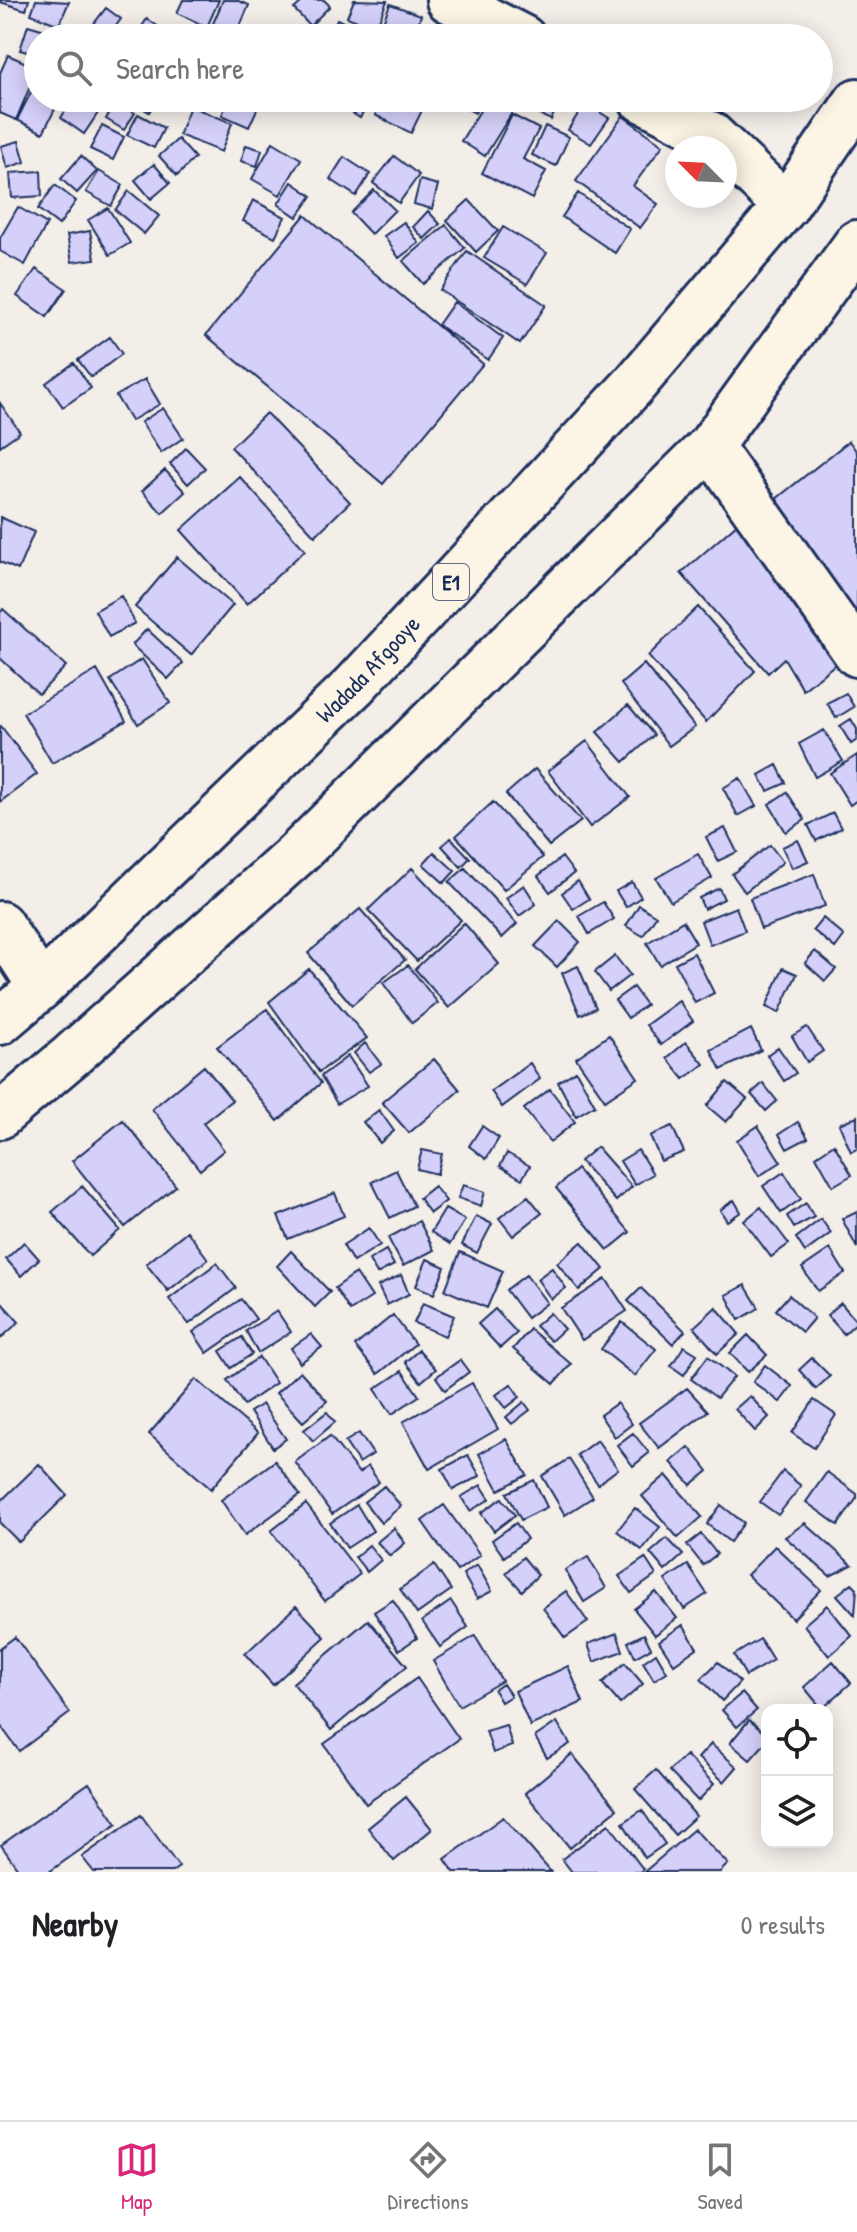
<!DOCTYPE html>
<style>
body{margin:0;font-family:"Patrick Hand",sans-serif;background:#f6f6f6;color:#202124}
.controls{position:absolute;right:24px;bottom:24px;display:grid;overflow:hidden;border-radius:16px;box-shadow:0 4px 20px #0003}
.controls button{width:72px;height:72px;display:grid;place-items:center;padding:0;border:0;border-bottom:2px solid #e0e0e0;background:#fff;color:#202124;font:40px sans-serif}
.compass{position:absolute;left:665px;top:136px;width:72px;height:72px;border-radius:50%;background:#fff;box-shadow:0 4px 20px #0003;rotate:294deg}
.list{margin:0;padding:0;list-style:none}
h2{display:flex;justify-content:space-between;align-items:center;height:104px;margin:0;padding:0 32px;font-size:34px}
h2 small{font-size:26px;font-weight:400;color:#757577}
.icon{flex:none;width:44px;height:44px;fill:none;stroke:currentColor;stroke-width:2;stroke-linecap:round;stroke-linejoin:round}
.map{position:relative;flex:none;width:857px;height:1872px;overflow:hidden}
.search{position:absolute;background:#fff;box-shadow:0 4px 20px #0003;left:24px;right:24px;top:24px;height:88px;display:flex;align-items:center;gap:20px;box-sizing:border-box;padding:0 28px;border-radius:44px;color:#757577;font-size:30px}
.sheet{height:248px;background:#fff}
nav{display:flex;justify-content:space-around;align-items:center;box-sizing:border-box;height:112px;border-top:2px solid #e0e0e0;background:#fff;font-size:22px;color:#757577}
nav a{display:grid;justify-items:center;gap:4px}
nav .on{color:#db2777}
.map>svg:first-child{display:block}
.building{fill:#d5d0f9;stroke:#1b2f5e;stroke-width:2}
.lines{fill:none;stroke-linecap:round;stroke-linejoin:round}
.street-casing{stroke:#1b2f5e;stroke-width:50}
.highway-casing{stroke:#1b2f5e;stroke-width:50}
.street{stroke:#fcf5e5;stroke-width:44}
.highway{stroke:#fcf5e5;stroke-width:44}
.labels{text-anchor:middle;stroke-width:6;stroke-linejoin:round;paint-order:stroke}
.shield{fill:#fcf5e5;stroke:#5e6a86;stroke-width:2}
.shield-label{font-size:22px;font-weight:bold;fill:#1b2f5e}
.street-label{font-size:24px;fill:#1b2f5e;stroke:#fcf5e5}
</style>
<div class="map">
<svg width="857" height="1872" viewBox="0 0 857 1872">
<rect width="100%" height="100%" fill="#f4eee9"/>
<filter id="ink" filterUnits="userSpaceOnUse"><feTurbulence type="fractalNoise" baseFrequency=".0125" numOctaves="2"/><feDisplacementMap in="SourceGraphic" scale="16" xChannelSelector="R" yChannelSelector="G"/><feConvolveMatrix kernelMatrix="1 2 1 2 8 2 1 2 1" color-interpolation-filters="sRGB"/></filter>
<g filter="url(#ink)">
<!-- building -->
<path class="building" d="M0,0h29l-3,10 -26,-8z
M36,0l33,2 -10,23 -28,-11z
M183,0h36l-12,27 -30,-14z
M223,0h13l13,5 -13,31 -24,-10z
M304,0h20l6,6 -20,20 -16,-17z
M354,0l33,1 -11,27 -29,-11z
M390,4l31,11 -8,23h-9l-24,-8z
M106,8l15,11 -14,19h-8l-10,-8z
M147,19l24,16 -2,3h-35z
M337,19l30,15 -2,4h-37z
M28,25l27,8 -2,5h-15v17l-18,-5z
M8,55l30,13 -22,52 -16,-7v-40z
M32,90l6,3v5h10l10,5 -15,30 -26,-13z
M73,98l25,15 -14,21 -23,-16z
M127,98h31l-9,14z
M229,98l29,9 -9,20 -27,-12z
M349,98h21l-10,20 -16,-10z
M383,98h45l-17,35 -36,-18z
M446,98h37l-8,15z
M488,98l25,13 -28,45 -24,-15z
M523,98h38l-10,22 -32,-14z
M116,101l19,12 -11,17 -18,-11z
M585,103l24,15 -18,26 -23,-14z
M190,106l42,17 -11,29 -42,-17z
M138,114l26,14 -10,20 -27,-13z
M512,115l27,14 -16,30 23,12 -14,28 -50,-26z
M623,116l40,29 -30,41 25,18 -18,24 -64,-47z
M102,126l22,11 -11,23 -23,-11z
M545,126l24,11 -13,29 -24,-11z
M178,139l17,19 -18,18 -18,-20z
M19,141l6,21 -18,6 -6,-22z
M273,142l28,17 -21,36 -28,-16z
M246,145l16,5 -5,16 -16,-5z
M81,156l16,15 -20,22 -16,-14z
M394,156l25,19 -20,28 -26,-20z
M344,157l26,17 -14,22 -26,-17z
M154,164l16,19 -19,16 -16,-19z
M41,171l1,25 -30,2 -2,-25z
M99,171l24,14 -12,21 -25,-14z
M420,180l18,5 -6,24 -18,-5z
M292,182l20,14 -15,21 -19,-13z
M55,185l21,16 -17,24 -21,-16z
M374,190l21,20 -24,24 -20,-21z
M129,191l30,25 -15,18 -29,-24z
M578,193l52,36 -15,24 -53,-36z
M253,200l32,17 -10,20 -32,-16z
M469,200l29,31 -22,21 -29,-32z
M18,207l29,17 -22,41 -25,-14v-13z
M108,208l22,35 -20,12 -22,-35z
M428,211l12,13 -16,15 -11,-12z
M305,215l178,149 -100,120 -177,-149z
M404,222l15,21 -20,15 -15,-22z
M446,225l19,23 -42,36 -20,-23z
M503,227l44,26 -20,31 -43,-26z
M90,231l5,28 -23,3 -5,-27z
M467,251l79,54 -26,39 -80,-54z
M36,269l30,20 -19,28 -30,-21z
M454,302l49,36 -15,22 -50,-35z
M110,337l12,17 -31,23 -13,-17z
M74,363l17,25 -28,19 -17,-24z
M145,379l15,25 -29,17 -15,-25z
M0,403l20,29 -20,14z
M163,408l20,30 -22,15 -20,-31z
M266,413l84,89 -35,34 -84,-89z
M849,441l8,11v162l-86,-111z
M186,448l19,20 -17,16 -18,-20z
M165,470l20,22 -23,21 -20,-22z
M240,477l65,73 -58,54 -66,-74z
M0,517l34,15 -16,38 -18,-8z
M738,523l110,131 -45,36 -19,-32 -16,15 -87,-100z
M177,557l56,48 -42,50 -56,-48z
M121,596l14,27 -26,14 -14,-26z
M698,607l57,64 -49,51 -58,-66z
M3,609l63,57 -27,28 -39,-36v-45z
M147,629l36,34 -15,16 -36,-34z
M142,659l28,44 -32,21 -28,-44z
M644,664l51,63 -26,19 -48,-62z
M97,670l29,51 -74,42 -29,-50z
M846,693l8,14 -18,11 -9,-15z
M628,705l26,30 -30,27 -27,-30z
M851,719l6,10v11l-6,4 -11,-18z
M1,726l36,48 -37,28v-75z
M824,730l19,31 -28,16 -16,-33z
M587,741l43,56 -40,30 -42,-56z
M857,755v45l-7,5 -20,-32z
M777,765l9,18 -18,8 -9,-16z
M535,769l46,52 -32,25 -43,-52z
M740,778l16,28 -18,10 -15,-28z
M787,792l18,28 -19,12 -17,-28z
M493,802l50,55 -39,33 -48,-54z
M833,813l8,15 -25,13 -8,-16z
M725,828l12,24 -19,9 -12,-24z
M451,838l19,20 -9,9 -19,-21z
M798,840l10,21 -16,7 -10,-21z
M770,845l13,17 -38,30 -13,-18z
M434,852l21,19 -11,12 -21,-19z
M698,854l14,24 -41,24 -15,-24z
M562,857l12,16 -24,19 -12,-16z
M412,868l49,52 -44,41 -49,-51z
M465,868l52,56 -15,14 -53,-56z
M814,874l11,32 -64,23 -11,-31z
M578,881l11,18 -16,10 -11,-16z
M632,882l9,15 -15,10 -10,-16z
M524,885l12,19 -17,12 -13,-18z
M719,888l5,11 -20,10 -5,-11z
M603,902l11,17 -25,15 -10,-18z
M639,905l17,11 -13,20 -17,-10z
M736,907l9,24 -35,14 -9,-24z
M360,909l45,51 -53,45 -44,-52z
M823,918l21,18 -9,12 -22,-18z
M559,921l21,21 -23,25 -22,-21z
M683,921l13,22 -36,22 -13,-22z
M464,923l35,41 -50,44 -34,-39z
M815,951l21,18 -11,12 -20,-18z
M694,953l20,40 -19,10 -20,-40z
M615,956l15,19 -21,16 -14,-19z
M408,965l30,38 -26,20 -29,-40z
M578,966l18,42 -16,7 -18,-42z
M783,968l14,6 -18,39 -13,-6z
M309,969l58,69 -48,34 -50,-70z
M633,987l13,18 -18,13 -13,-18z
M679,1001l14,20 -32,24 -15,-20z
M267,1009l54,74 -43,38 -61,-74z
M807,1027l16,24 -16,11 -15,-26z
M751,1029l10,21 -40,20 -10,-20z
M609,1035l29,43 -33,22 -29,-42z
M686,1042l18,22 -20,15 -17,-21z
M365,1043l16,21 -12,8 -15,-19z
M778,1047l18,26 -12,8 -17,-26z
M348,1056l20,30 -31,18 -16,-28z
M434,1059l26,31 -51,43 -27,-31z
M530,1063l10,16 -38,28 -11,-16z
M204,1066l28,34 -29,23 21,27 -24,20 -48,-61z
M576,1071l19,34 -19,11 -18,-34z
M727,1082l20,17 -21,23 -19,-16z
M763,1083l14,18 -11,10 -15,-17z
M550,1089l25,33 -25,20 -26,-33z
M379,1110l15,21 -14,12 -17,-21z
M857,1116v33l-6,3 -12,-28z
M123,1120l53,66 -51,41 -53,-66z
M798,1122l10,16 -21,11 -8,-15z
M482,1126l17,12 -13,21 -17,-13z
M672,1126l12,26 -23,9 -11,-25z
M758,1126l23,36 -22,14 -22,-36z
M834,1144l18,31 -19,11 -17,-30z
M597,1147l35,40 -16,14 -36,-40z
M422,1150l20,4 -5,20 -20,-5z
M638,1150l15,24 -18,11 -15,-24z
M507,1153l23,13 -8,13 -22,-13z
M577,1169l53,63 -22,18 -52,-62z
M396,1170l18,36 -24,12 -18,-36z
M784,1172l17,27 -20,14 -18,-27z
M463,1185l22,7 -4,14 -23,-8z
M82,1186l38,44 -30,26 -38,-44z
M434,1186l12,15 -16,12 -11,-15z
M335,1193l9,23 -56,23 -10,-23z
M528,1196l14,17 -29,23 -14,-18z
M734,1200l7,12 -14,9 -7,-11z
M806,1203l8,14 -20,11 -7,-12z
M761,1207l28,37 -18,13 -27,-36z
M445,1209l20,11 -15,24 -19,-12z
M857,1212v36l-15,-29z
M476,1216l16,8 -15,29 -15,-8z
M821,1219l10,14 -26,19 -9,-14z
M419,1221l15,29 -31,16 -15,-28z
M369,1228l11,17 -27,17 -10,-17z
M187,1231l21,28 -40,32 -22,-27z
M24,1242l15,17 -18,17 -15,-17z
M582,1242l22,27 -25,21 -22,-27z
M830,1249l15,24 -27,18 -16,-23z
M386,1250l8,15 -17,9 -8,-14z
M291,1251l39,41 -15,15 -38,-41z
M460,1252l43,19 -16,37 -42,-18z
M427,1259l18,8 -11,27 -18,-8z
M217,1263l19,25 -47,36 -20,-25z
M552,1268l14,20 -15,11 -14,-20z
M356,1273l16,24 -22,14 -15,-23z
M401,1275l8,19 -22,11 -9,-19z
M526,1275l21,28 -20,15 -21,-28z
M606,1279l21,32 -45,29 -21,-32z
M745,1285l14,23 -20,12 -13,-25z
M641,1288l44,43 -12,13 -45,-43z
M789,1295l25,23 -12,14 -26,-22z
M241,1299l15,20 -49,34 -14,-21z
M0,1301l19,21 -19,17z
M423,1303l31,13 -9,20 -31,-13z
M841,1303l16,19 -13,12 -17,-19z
M716,1307l23,27 -22,20 -23,-27z
M495,1309l22,24 -17,15 -22,-24z
M277,1311l14,21 -33,21 -12,-22z
M550,1313l14,16 -13,12 -16,-15z
M393,1315l22,29 -37,30 -23,-28z
M622,1322l34,27 -21,27 -34,-27z
M530,1329l41,35 -17,20 -41,-35z
M311,1334l11,13 -22,16 -9,-15z
M748,1335l19,20 -19,17 -18,-19z
M242,1337l10,17 -21,14 -11,-17z
M684,1346l13,8 -13,21 -13,-9z
M419,1350l17,19 -15,13 -16,-20z
M708,1356l26,21 -17,21 -26,-19z
M259,1357l17,26 -32,22 -17,-25z
M812,1358l18,18 -14,13 -17,-19z
M460,1360l9,12 -24,18 -9,-13z
M765,1365l27,21 -12,16 -27,-20z
M300,1371l27,30 -24,21 -27,-29z
M402,1371l17,25 -27,18 -17,-25z
M196,1379l62,54 -47,56 -62,-55z
M472,1383l26,46 -69,40 -26,-47z
M511,1384l9,13 -14,11 -10,-13z
M687,1388l21,23 -49,37 -20,-25z
M750,1396l19,21 -14,14 -20,-22z
M814,1400l22,15 -22,33 -22,-15z
M524,1402l6,8 -18,14 -6,-7z
M617,1403l15,21 -17,13 -15,-22z
M262,1404l24,35 -13,9 -23,-36z
M327,1412l8,10 -22,19 -9,-11z
M359,1433l14,21 -14,9 -14,-21z
M633,1433l16,20 -16,13 -16,-21z
M330,1436l29,37 9,-7 11,16 -47,32 -37,-52z
M506,1439l21,36 -28,15 -20,-36z
M597,1440l21,29 -20,15 -21,-29z
M689,1447l19,24 -17,14 -20,-23z
M468,1455l12,21 -27,14 -11,-21z
M569,1459l24,38 -28,18 -23,-39z
M275,1461l25,34 -55,40 -24,-35z
M39,1464l28,31 -48,47 -19,-19v-21z
M783,1471l18,15 -23,29 -18,-13z
M827,1472l30,22v4l-19,27 -32,-23z
M666,1475l36,42 -24,21 -36,-42z
M534,1480l13,27 -26,13 -14,-27z
M481,1485l9,14 -20,12 -9,-14z
M384,1486l17,20 -20,17 -17,-21z
M502,1498l13,17 -21,16 -13,-18z
M306,1504l54,70 -35,27 -54,-70z
M357,1505l16,26 -26,17 -17,-25z
M444,1505l36,50 -23,16 -35,-50z
M721,1505l23,18 -14,19 -23,-18z
M635,1508l25,19 -18,23 -25,-19z
M516,1523l11,16 -23,18 -12,-17z
M805,1523l47,42 -22,11 -45,-39z
M394,1528l11,15 -15,13 -13,-14z
M701,1534l16,20 -14,11 -16,-20z
M667,1538l16,17 -18,16 -15,-18z
M369,1545l12,15 -14,12 -12,-15z
M775,1546l46,44 -28,29 -46,-44z
M523,1557l15,18 -16,16 -16,-18z
M588,1557l18,31 -22,14 -19,-32z
M645,1558l11,17 -25,18 -12,-17z
M434,1565l17,25 -34,24 -17,-25z
M477,1565l15,26 -15,8 -14,-25z
M688,1565l19,29 -23,15 -19,-29z
M852,1583l5,5 -2,27 -18,-20z
M566,1591l22,31 -23,16 -22,-30z
M656,1592l21,26 -22,17 -21,-26z
M393,1600l24,38 -18,12 -25,-38z
M451,1601l17,26 -28,20 -18,-26z
M827,1605l25,31 -23,20 -25,-31z
M296,1606l29,31 -52,48 -28,-31z
M368,1620l39,46 -76,64 -38,-47z
M683,1625l14,23 -23,16 -15,-23z
M617,1633l6,18 -29,11 -6,-18z
M644,1634l7,14 -16,9 -7,-15z
M475,1636l27,45 -43,25 -26,-45z
M15,1637l55,76 -51,38 -19,-26v-77z
M760,1639l13,21 -27,16 -12,-21z
M656,1653l11,19 -13,8 -11,-18z
M833,1661l18,22 -29,26 -18,-22z
M718,1662l22,20 -18,19 -21,-22z
M625,1663l18,21 -23,20 -18,-21z
M568,1666l15,36 -53,24 -15,-35z
M417,1678l42,61 -93,65 -42,-60z
M503,1684l8,12 -10,6 -7,-12z
M742,1693l15,17 -20,17 -15,-17z
M749,1720l18,15v6l-17,19 -20,-17z
M557,1722l13,22 -23,14 -12,-21z
M506,1725l6,21 -19,7 -7,-22z
M711,1744l26,23 -13,15 -26,-24z
M572,1754l45,55 -47,39 -45,-55z
M686,1755l28,29 -16,17 -29,-30z
M656,1770l40,46 -21,19 -40,-46z
M89,1783l28,41 -68,48h-29l-19,-27z
M406,1797l26,32 -38,32 -26,-33z
M642,1810l23,34 -20,14 -22,-35z
M141,1815l38,52 -7,5h-78l-12,-15z
M503,1817l48,55h-97l-9,-13z
M609,1824l34,45 -3,3h-68l-10,-13z
M694,1829l34,35 -8,8h-76z"/>
<g class="lines">
<defs>
<path id="street" d="M449,0l74,38
M640,98l70,36 15,14
M725,148l61,58
M710,446l147,208
M0,924l41,63"/>
<g id="highway">
<path id="s1" d="M0,1022l41,-35 313,-301 279,-300 153,-180 71,-105"/>
<path d="M0,1116l72,-61 225,-201 413,-408 147,-203"/>
</g>
</defs>
<!-- street casing -->
<use href="#street" class="street-casing"/>
<!-- highway casing -->
<use href="#highway" class="highway-casing"/>
<!-- street -->
<use href="#street" class="street"/>
<!-- highway -->
<use href="#highway" class="highway"/>
</g>
</g>
<g class="labels">
<!-- shield labels -->
<rect class="shield" x="433" y="564" width="36" height="36" rx="6"/>
<g class="shield-label">
<text x="451" y="590">E1</text>
</g>
<!-- street labels -->
<g class="street-label">
<text dy="8" stroke="none"><textPath href="#s1" startOffset="510">Wadada Afgooye</textPath></text>
</g>
</g>
</svg>
<div class="controls">
<button><svg class="icon" aria-label="locate" viewBox="0 0 24 24"><circle cx="12" cy="12" r="6"/><path d="M12 2v4M12 18v4M2 12h4M18 12h4"/></svg></button>
<button><svg class="icon" aria-label="layers" viewBox="0 0 24 24"><path d="M12 4l9 5-9 5-9-5zM3 14l9 5 9-5"/></svg></button>
</div>
<svg class="compass" viewBox="-18 -18 36 36"><path d="M0-13l5 13h-10z" fill="#e53935"/><path d="M0 13l5-13h-10z" fill="#757577"/></svg>
<div class="search"><svg class="icon" aria-label="search" viewBox="0 0 24 24"><circle cx="10" cy="10" r="6"/><path d="M15 15l6 6"/></svg>Search here</div>
</div>
<section class="sheet">
<h2>Nearby<small>0 results</small></h2>
<ul class="list">
</ul>
</section>
<nav>
<a class="on"><svg class="icon" aria-label="map" viewBox="0 0 24 24"><path d="M3 6l6-2 6 2 6-2v14l-6 2-6-2-6 2zM9 4v14M15 6v14"/></svg>Map</a>
<a><svg class="icon" aria-label="directions" viewBox="0 0 24 24"><path d="M12 3l9 9-9 9-9-9zM9 14v-3h6M13 9l2 2-2 2"/></svg>Directions</a>
<a><svg class="icon" aria-label="saved" viewBox="0 0 24 24"><path d="M7 4h10v16l-5-4-5 4z"/></svg>Saved</a>
</nav>
